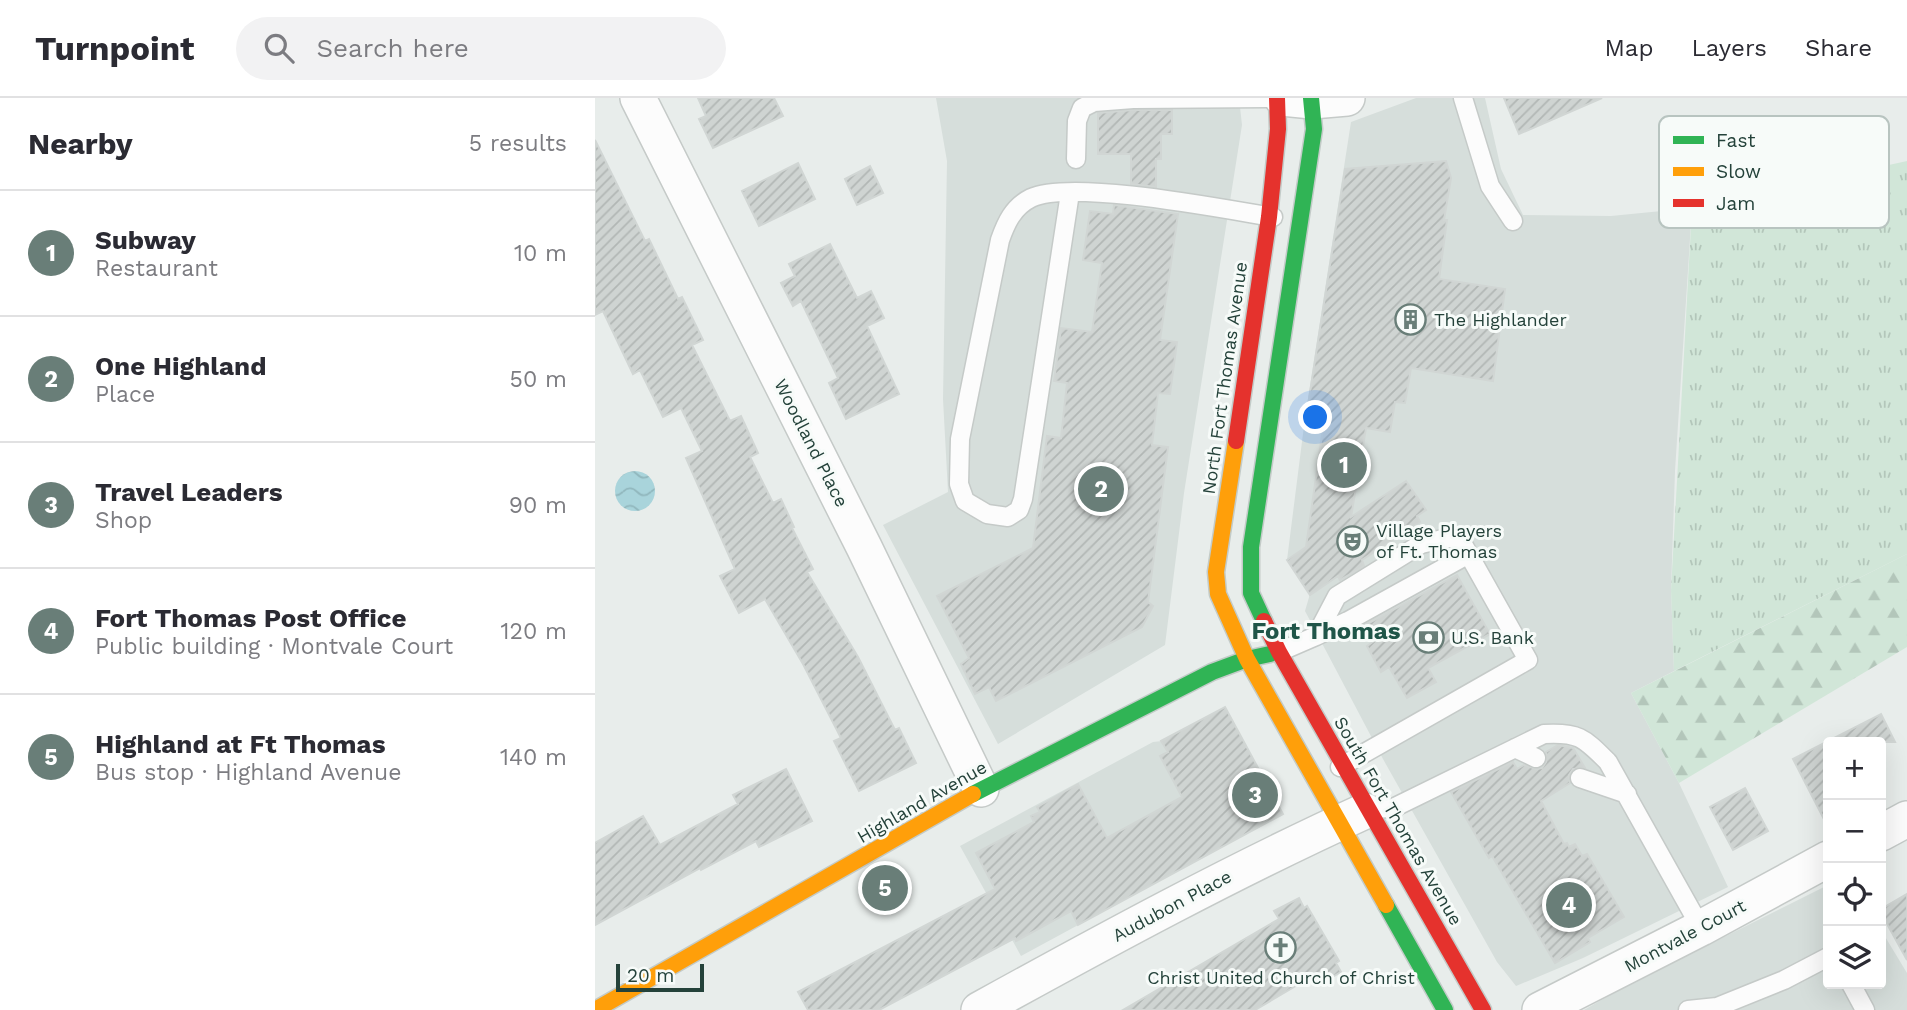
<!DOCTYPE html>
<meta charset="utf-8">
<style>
body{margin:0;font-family:"Work Sans",sans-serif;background:#f2f2f3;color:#2b2b33}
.controls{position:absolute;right:21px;bottom:21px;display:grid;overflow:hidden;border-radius:7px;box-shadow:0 7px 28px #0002}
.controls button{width:63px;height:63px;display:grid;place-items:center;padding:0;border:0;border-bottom:2px solid #e1e1e2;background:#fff;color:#2b2b33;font:35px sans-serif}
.scale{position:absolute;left:21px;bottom:18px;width:88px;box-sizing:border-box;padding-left:7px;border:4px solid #24423a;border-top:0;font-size:19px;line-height:24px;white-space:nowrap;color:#24423a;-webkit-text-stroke:5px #f7fbf9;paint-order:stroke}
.you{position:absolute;left:721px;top:320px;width:24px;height:24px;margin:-18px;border:5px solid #fff;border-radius:50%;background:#1a73e8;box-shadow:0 0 0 10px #1a73e833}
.badge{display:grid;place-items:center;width:46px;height:46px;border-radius:50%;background:#697e78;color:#fff;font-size:23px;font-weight:700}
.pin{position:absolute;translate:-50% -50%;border:4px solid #fff;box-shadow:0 2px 7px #0006}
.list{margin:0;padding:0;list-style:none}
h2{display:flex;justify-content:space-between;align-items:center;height:91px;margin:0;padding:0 28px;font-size:30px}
h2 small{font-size:23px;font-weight:400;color:#7c7c81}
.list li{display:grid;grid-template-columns:46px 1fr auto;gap:21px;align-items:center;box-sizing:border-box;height:126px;padding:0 28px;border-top:2px solid #e1e1e2}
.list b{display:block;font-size:26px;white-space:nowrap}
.list p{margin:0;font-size:23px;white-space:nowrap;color:#7c7c81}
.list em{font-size:23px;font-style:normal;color:#7c7c81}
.icon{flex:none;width:38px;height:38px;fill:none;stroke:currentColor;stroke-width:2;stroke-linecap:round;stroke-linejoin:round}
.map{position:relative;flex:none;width:1312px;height:912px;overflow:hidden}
header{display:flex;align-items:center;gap:42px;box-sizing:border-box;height:98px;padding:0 35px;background:#fff;border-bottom:2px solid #e1e1e2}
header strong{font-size:33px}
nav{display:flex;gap:38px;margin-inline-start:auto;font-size:24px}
.search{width:490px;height:63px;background:#f2f2f3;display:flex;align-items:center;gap:18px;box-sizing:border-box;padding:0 24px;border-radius:38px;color:#7c7c81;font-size:26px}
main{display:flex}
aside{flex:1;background:#fff}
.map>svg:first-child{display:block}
.built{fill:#d6dedb}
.grass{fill:url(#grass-tufts)}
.forest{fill:url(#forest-firs)}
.water{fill:url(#water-waves)}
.building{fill:url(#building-hatch);stroke:#d1d6d4;stroke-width:2}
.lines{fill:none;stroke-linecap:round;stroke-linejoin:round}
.lane-casing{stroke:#c5cac8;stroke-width:21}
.street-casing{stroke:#c5cac8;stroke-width:38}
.fast-casing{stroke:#c3cbc8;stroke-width:19}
.slow-casing{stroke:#c3cbc8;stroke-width:19}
.jam-casing{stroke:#c3cbc8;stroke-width:19}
.lane{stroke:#fcfcfc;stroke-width:18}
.street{stroke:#fcfcfc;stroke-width:35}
.fast{stroke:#30b455;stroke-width:16}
.slow{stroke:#ff9f0a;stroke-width:16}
.jam{stroke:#e5322d;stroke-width:16}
.labels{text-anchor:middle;stroke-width:6;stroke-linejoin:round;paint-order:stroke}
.poi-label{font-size:18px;fill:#24423a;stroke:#f7fbf9;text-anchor:start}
.street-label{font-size:18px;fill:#24423a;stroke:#f7fbf9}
.district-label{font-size:24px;font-weight:bold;fill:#1f5548;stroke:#f7fbf9}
.key{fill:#f7fbf9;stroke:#b8c4c0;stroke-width:2}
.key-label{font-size:19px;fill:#24423a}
</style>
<header>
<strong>Turnpoint</strong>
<div class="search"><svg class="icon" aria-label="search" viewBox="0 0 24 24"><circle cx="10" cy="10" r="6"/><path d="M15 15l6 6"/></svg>Search here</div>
<nav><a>Map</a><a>Layers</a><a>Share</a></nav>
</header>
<main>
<aside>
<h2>Nearby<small>5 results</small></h2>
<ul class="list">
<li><span class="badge">1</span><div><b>Subway</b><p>Restaurant</p></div><em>10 m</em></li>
<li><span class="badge">2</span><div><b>One Highland</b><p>Place</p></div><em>50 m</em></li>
<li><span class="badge">3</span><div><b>Travel Leaders</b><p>Shop</p></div><em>90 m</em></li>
<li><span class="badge">4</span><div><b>Fort Thomas Post Office</b><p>Public building · Montvale Court</p></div><em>120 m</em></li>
<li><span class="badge">5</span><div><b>Highland at Ft Thomas</b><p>Bus stop · Highland Avenue</p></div><em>140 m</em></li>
</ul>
</aside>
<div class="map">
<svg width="1312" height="912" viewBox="0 0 1312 912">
<defs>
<pattern id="grass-tufts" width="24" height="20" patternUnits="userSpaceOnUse" patternTransform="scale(1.75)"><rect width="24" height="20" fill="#d1e6d8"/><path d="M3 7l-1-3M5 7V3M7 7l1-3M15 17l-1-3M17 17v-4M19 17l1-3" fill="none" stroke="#b3c6ba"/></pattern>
<pattern id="forest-firs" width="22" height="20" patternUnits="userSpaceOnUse" patternTransform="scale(1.75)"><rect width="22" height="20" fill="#d1e6d8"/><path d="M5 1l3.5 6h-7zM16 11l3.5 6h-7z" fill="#b3c6ba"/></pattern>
<pattern id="water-waves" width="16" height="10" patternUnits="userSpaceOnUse" patternTransform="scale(1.75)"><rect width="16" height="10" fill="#a9d4db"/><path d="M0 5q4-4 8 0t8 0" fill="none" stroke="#91b7bd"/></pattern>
<pattern id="building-hatch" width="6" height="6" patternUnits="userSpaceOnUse" patternTransform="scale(1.75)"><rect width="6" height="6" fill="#cfd4d2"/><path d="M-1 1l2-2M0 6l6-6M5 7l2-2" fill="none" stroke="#b2b7b5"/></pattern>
</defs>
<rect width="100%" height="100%" fill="#e8edeb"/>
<!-- built -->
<path class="built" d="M341,0h303l3,27 -58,368 -19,152 -167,99 -115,-219 65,-33 -5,-93 4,-238z
M821,0h69l16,71 22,46 88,1 81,-8 -17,263 -4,119 3,81 -43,22 48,90 49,104 -145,71 -67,28 -19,-24 -114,-203 -78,-148 5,-17 -23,-34 18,-142 46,-296z
M630,609l58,107 -262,142 -61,-110 193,-104 9,-1z
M1233,787v99h53v-54l26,43v37h-323l40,-23z"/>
<!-- grass -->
<path class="grass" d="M1312,63v393l-233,117 -3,-81 21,-382z"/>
<!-- forest -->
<path class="forest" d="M1312,456v93l-228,136 -48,-90z"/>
<!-- water -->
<path class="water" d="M20 393a20 20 0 1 1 40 0a20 20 0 1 1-40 0Z"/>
<!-- building -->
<path class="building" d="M103,0h76l9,18 -70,32 -14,-29 7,-3z
M909,0h98l-83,36z
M538,12h39v24h-11v25h-5v28l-25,-3v-30h-33v-41z
M0,42l50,101 4,-2 29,60 4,-2 21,43 -11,5 38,76 11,-5 17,37 -8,4 23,46 8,-4 13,28 -2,1 21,41 -6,3 51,85 37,73 4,-2 17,35 -57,28 -25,-50 7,-3 -38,-74 -38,-65 -26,14 -19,-37 15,-7 -49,-111 16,-7 -21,-43 -18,9 -23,-47 -7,4 -30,-63 -8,4z
M851,63l5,17 -7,42h3l-8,59 66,10 -12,92 -82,-13 -6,35 -10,-1 -5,30 -24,-4 -15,89 55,-36 20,29 -9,6 3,6 -58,38 2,6 -24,14 -2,-4 -28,19 -23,-35 19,-13 18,-126 -18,-3 39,-249z
M203,65l17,36 -56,27 -17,-35z
M275,68l13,27 -26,12 -12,-26z
M519,107l64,9 -18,126 17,2 -7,52 -12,-1 -6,52 16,2 -20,155 5,4 -11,21 -146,74 -7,-14 -14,7 -14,-30 8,-6 -32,-62 96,-48 14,-112 14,2 6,-55 -13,-2 7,-53 31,4 10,-69 -19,-3 7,-49 23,3z
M235,146l27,54 14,-7 13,27 -17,8 32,68 -53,25 -17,-36 9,-5 -37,-77 -8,5 -12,-23 14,-7 -6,-12z
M862,477l33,59 -62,34 8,14 -29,16 -18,-31 -8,5 -14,-26 7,-5 -9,-16z
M630,609l58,107 -205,111 -7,-14 -55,30 -1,-3 -136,72h-71l-10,-18 197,-103 -19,-36 58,-31 -3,-6 9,-4 -3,-5 41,-23 29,54 75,-41 -22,-41 8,-4 -7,-11z
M1286,616l14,28h-67v85l-35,-68z
M963,647l15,3 12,20 -12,1 -4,6 1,8 -29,18 23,43 3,-1 2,4 6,-3 7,12 5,-2 37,63 -36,21 2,4 -35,21 -63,-107 -3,2 -38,-66 62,-30 4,7 7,-4 12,4 6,-1 4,-6v-10z
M191,671l26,52 -53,26 -3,-6 -55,29 -1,-2 -105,57v-82l48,-27 17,29 78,-41 -5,-9z
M1150,690l23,43 -35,19 -23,-43z
M1312,796v66l-26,-47v-4z
M704,800l5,10 3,-2 32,55 -3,2 5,9 -24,14 -6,-9 -56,33h-132l156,-91 -5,-8z"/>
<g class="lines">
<defs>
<path id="lane" d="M868,0l27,88 23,35
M481,61l1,-38 5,-13 12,-6 39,-3 135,-1
M475,95l-47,306 -4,11 -11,7 -21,-3 -22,-13 -6,-17 1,-45 40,-199c6,-17 13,-33 31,-42 40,-19 193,11 242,19
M721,538l32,-15 121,-67
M684,554l37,-16 21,-40 84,-52 26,-6 13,1 68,121 -188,107
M920,650l21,10
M985,680l47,16
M773,711l25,-1 151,-74c35,-2 40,4 64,28l93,166
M1256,886l14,26
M1093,912l29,-3 67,-27 44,-23"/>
<path id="street" d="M43,0l226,449 117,242
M687,0l30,3 35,-3
M1286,735l26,-14
M384,912c127,-70 254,-139 386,-199
M945,912l161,-82 127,-69"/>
<path id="fast" d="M669,523l-13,-28v-46l63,-418 -3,-31
M378,696l239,-122 35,-13 23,-5
M791,807l59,105"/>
<path id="slow" d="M641,343l-20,131 2,22 29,65 139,246
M0,912l378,-216"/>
<path id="jam" d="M641,343l33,-224 9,-88 -1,-31
M669,523l15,31 204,358"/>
</defs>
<!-- lane casing -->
<use href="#lane" class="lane-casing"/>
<!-- street casing -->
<use href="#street" class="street-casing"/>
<!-- fast casing -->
<use href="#fast" class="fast-casing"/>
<!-- slow casing -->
<use href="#slow" class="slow-casing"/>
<!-- jam casing -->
<use href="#jam" class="jam-casing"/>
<!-- lane -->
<use href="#lane" class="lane"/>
<!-- street -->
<use href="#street" class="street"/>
<!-- fast -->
<use href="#fast" class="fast"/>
<!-- slow -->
<use href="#slow" class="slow"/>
<!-- jam -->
<use href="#jam" class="jam"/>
</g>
<!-- icons -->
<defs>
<symbol id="building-ring" viewBox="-11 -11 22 22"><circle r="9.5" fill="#f7fbf9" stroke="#697e78" stroke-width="1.5"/><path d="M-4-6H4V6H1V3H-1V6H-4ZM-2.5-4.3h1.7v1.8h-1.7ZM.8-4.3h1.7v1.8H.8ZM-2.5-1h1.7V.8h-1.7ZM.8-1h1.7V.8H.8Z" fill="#697e78"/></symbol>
<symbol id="theatre-ring" viewBox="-11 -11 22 22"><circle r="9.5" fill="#f7fbf9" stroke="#697e78" stroke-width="1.5"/><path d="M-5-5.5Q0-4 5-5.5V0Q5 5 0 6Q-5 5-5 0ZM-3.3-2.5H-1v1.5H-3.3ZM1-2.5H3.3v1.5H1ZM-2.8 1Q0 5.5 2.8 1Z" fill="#697e78"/></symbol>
<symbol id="bank-ring" viewBox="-11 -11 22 22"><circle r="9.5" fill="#f7fbf9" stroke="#697e78" stroke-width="1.5"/><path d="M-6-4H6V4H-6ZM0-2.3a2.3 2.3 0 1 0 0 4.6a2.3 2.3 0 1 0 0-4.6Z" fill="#697e78"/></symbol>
<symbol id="church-ring" viewBox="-11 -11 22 22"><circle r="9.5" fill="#f7fbf9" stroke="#697e78" stroke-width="1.5"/><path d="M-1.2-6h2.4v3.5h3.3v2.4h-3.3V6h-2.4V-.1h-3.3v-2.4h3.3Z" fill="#697e78"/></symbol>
</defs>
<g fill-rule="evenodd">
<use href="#building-ring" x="798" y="204" width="35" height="35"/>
<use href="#theatre-ring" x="740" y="426" width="35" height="35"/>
<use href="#bank-ring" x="816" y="522" width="35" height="35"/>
<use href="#church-ring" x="668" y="832" width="35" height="35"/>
</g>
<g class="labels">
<!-- poi labels -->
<g class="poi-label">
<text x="839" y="228">The Highlander</text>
<text x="781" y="439">Village Players<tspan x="781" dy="21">of Ft. Thomas</tspan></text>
<text x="856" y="546">U.S. Bank</text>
<text x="686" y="886" text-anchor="middle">Christ United Church of Christ</text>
</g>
<!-- street labels -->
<g class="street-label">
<text transform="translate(630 280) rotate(-82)" y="6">North Fort Thomas Avenue</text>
<text transform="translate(216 345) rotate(63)" y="6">Woodland Place</text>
<text transform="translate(327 704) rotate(-30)" y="6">Highland Avenue</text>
<text transform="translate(803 723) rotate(60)" y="6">South Fort Thomas Avenue</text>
<text transform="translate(577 808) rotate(-28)" y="6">Audubon Place</text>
<text transform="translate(1090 838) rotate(-28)" y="6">Montvale Court</text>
</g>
<!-- district labels -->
<g class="district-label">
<text x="731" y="541">Fort Thomas</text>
</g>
</g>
<!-- legend -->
<rect x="1064" y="18" width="230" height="112" rx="10" class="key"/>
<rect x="1078" y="38" width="31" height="8" fill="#30b455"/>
<rect x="1078" y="69" width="31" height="9" fill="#ff9f0a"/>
<rect x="1078" y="101" width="31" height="8" fill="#e5322d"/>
<g class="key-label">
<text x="1121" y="49">Fast</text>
<text x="1121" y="80">Slow</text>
<text x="1121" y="112">Jam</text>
</g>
</svg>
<div class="controls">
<button>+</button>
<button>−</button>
<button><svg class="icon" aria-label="locate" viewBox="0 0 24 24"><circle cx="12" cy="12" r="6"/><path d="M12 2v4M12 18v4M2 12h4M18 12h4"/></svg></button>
<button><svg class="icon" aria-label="layers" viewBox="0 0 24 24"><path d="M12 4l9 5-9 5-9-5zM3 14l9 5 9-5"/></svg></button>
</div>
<div class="scale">20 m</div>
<div class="you"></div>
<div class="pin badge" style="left:749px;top:367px">1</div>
<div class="pin badge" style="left:506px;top:391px">2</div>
<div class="pin badge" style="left:660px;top:697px">3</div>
<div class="pin badge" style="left:974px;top:807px">4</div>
<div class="pin badge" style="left:290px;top:790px">5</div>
</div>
</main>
